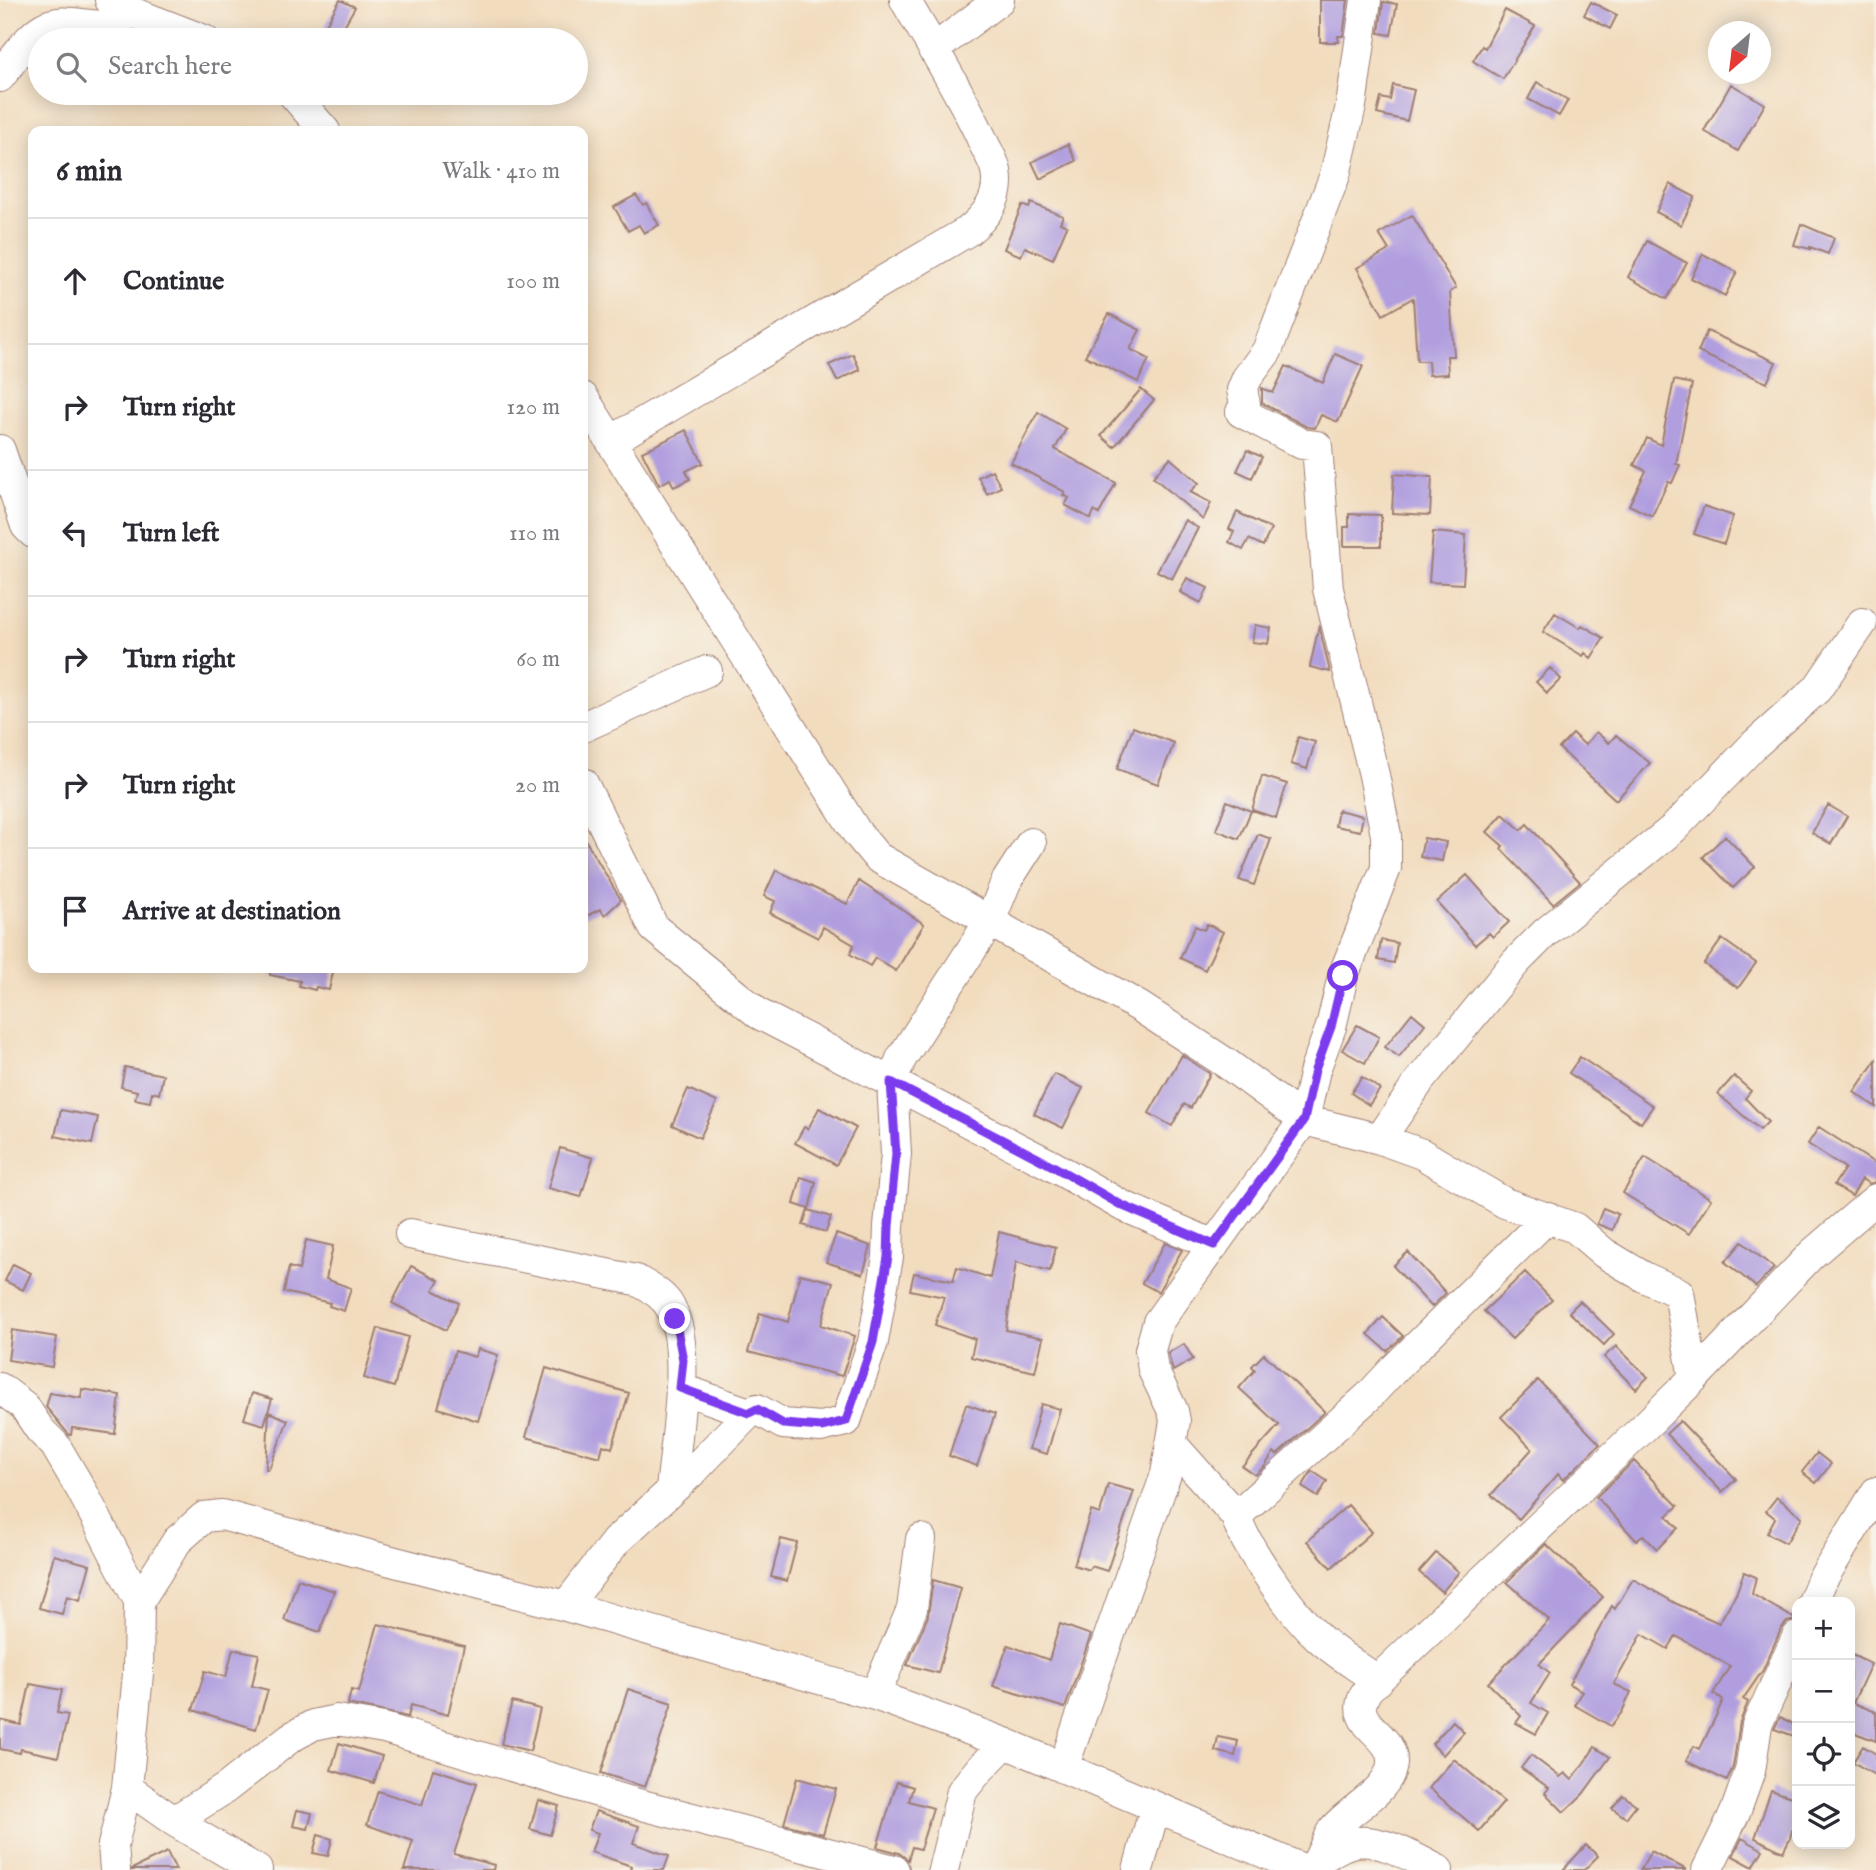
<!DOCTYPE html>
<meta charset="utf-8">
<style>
body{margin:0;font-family:"IM FELL English",serif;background:#f2f2f3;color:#2b2b33}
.controls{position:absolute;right:21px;bottom:21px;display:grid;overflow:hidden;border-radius:14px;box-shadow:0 4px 18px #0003}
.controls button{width:63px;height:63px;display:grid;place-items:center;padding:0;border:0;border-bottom:2px solid #e1e1e2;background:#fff;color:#2b2b33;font:35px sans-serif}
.compass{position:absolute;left:1708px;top:21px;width:63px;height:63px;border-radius:50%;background:#fff;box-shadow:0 4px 18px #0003;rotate:208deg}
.stop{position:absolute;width:21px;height:21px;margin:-16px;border:5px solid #7c3aed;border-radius:50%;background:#fff}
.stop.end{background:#7c3aed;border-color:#fff;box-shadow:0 2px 7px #0008}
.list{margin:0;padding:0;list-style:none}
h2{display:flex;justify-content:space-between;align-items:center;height:91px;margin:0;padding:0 28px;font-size:30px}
h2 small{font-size:23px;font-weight:400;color:#7c7c81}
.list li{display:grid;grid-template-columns:46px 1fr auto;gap:21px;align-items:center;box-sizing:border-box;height:126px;padding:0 28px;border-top:2px solid #e1e1e2}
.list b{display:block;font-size:26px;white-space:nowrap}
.list em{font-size:23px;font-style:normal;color:#7c7c81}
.icon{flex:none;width:38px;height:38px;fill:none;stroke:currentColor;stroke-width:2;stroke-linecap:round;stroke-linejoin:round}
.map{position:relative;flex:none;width:1876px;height:1870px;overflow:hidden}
.search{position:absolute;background:#fff;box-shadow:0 4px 18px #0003;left:28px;top:28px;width:560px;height:77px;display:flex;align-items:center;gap:18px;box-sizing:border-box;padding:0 24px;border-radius:38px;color:#7c7c81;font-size:26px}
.panel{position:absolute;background:#fff;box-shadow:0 4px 18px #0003;left:28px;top:126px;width:560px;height:847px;border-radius:14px}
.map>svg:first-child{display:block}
.building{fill:#b09edf}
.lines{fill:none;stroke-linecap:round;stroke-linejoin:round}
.minor-casing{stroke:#9e7e74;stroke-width:32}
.minor{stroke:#fff;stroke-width:30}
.route{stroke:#7c3aed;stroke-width:9}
</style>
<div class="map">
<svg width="1876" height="1870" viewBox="0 0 1876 1870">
<rect width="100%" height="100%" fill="#f7f3e8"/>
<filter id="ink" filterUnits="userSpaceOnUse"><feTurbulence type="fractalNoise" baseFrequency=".0143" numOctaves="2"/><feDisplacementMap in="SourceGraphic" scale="14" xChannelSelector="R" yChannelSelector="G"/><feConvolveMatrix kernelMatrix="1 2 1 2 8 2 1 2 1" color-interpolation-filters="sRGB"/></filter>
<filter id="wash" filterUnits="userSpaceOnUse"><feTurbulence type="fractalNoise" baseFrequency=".00686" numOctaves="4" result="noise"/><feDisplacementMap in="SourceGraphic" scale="28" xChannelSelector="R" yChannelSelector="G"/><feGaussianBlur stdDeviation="1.57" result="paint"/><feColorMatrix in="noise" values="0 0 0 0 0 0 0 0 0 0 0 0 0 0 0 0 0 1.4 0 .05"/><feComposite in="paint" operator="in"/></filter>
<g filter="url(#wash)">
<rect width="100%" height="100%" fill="#f2dcbe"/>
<g id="blocks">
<!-- building -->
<path class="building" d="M340,0l15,7 -19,33h-6l-10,-5z
M1320,0h28l-5,36h-5l1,6h-19z
M1383,2l14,2 -6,31 -12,-2z
M1591,2l26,13 -7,14 -26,-14z
M1505,10l30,16 -32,53 -30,-18 9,-15 3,2z
M1537,82l31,18 -9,16 -31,-17z
M1731,84l34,20 -27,47 -34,-20z
M1393,85l21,5 -7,31 -30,-7 4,-16 9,2z
M1068,144l8,17 -36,18 -8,-17z
M1670,184l25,13 -14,28 -25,-13z
M636,195l7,10 3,-2 13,22 -15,8 -5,-8 -11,6 -14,-24z
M1031,203l32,13 -3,7 7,3 -14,33 -28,-12 -4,9 -17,-7 18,-44 7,3z
M1412,215l44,73 -6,4 4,64h-7l1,18 -19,1 -1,-14h-11l-4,-63 -30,17 -26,-47 32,-18 -10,-16z
M1801,224l33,14 -6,16 -18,-7v2l-16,-4z
M1647,241l40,22 -20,36 -39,-22z
M1703,254l34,18 -12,24 -34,-18z
M1109,314l31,16 -10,19 19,10 -11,23 -53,-26z
M1707,331l69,31 -9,21 -69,-31z
M853,354l7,16 -23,11 -8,-16z
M1335,354l28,12 -25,56 -17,-7 -6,13 -8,-1 -45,-24v-15l11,5 13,-27 37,17z
M1674,380l18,4 -16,80 4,1 -8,18 -4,-1 -16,34 -23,-11 17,-34 -12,-6 13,-27 14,7z
M1141,389l13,11 -40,47 -13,-11z
M1038,412l28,17 -11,20 61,34 -17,31 -5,-3 -3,8 -26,-14 4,-7 -6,-3 2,-3 -54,-29z
M686,430l17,33 -17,8 4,8 -16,8 -4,-8 -11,6 -17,-33z
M1247,450l15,7 -10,21 -15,-7z
M1170,458l29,25 -9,9 21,11 -8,17 -50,-43z
M992,470l9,17 -14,7 -9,-17z
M1394,474l38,3 -2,38 -38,-2z
M1704,506l29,10 -9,28 -30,-10z
M1237,512l34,17 -8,17 -14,-7 -6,11 -14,-8 5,-10 -5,-3z
M1349,514l32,1v31h-37v-19h5z
M1185,520l13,8 -26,51 -15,-8z
M1433,532l33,3 -3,49 -34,-2z
M1187,578l21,10 -7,15 -21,-11z
M1555,613l25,15 2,-3 22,13 -13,20 -6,-5 -2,3 -40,-24z
M1255,625l16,3 -3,16 -16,-2z
M1319,625l11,47 -20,-5z
M1550,668l11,11 -14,14 -11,-11z
M1133,727l41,16 -16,41 -41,-15z
M1596,732l13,11 7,-8 34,28 -34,37 -57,-52 14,-14 12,11z
M1298,737l17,5 -8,27 -16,-5z
M1262,776l25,8 -11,34 -24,-8z
M1227,801l24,10 -12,28 -23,-9z
M1828,805l19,11 -16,28 -19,-11z
M1338,810l25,6 -3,15 -25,-5z
M1503,814l18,16 6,-6 53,58 -27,22 -52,-55 2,-3 -16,-14z
M1258,834l13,5 -17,46 -15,-5z
M583,836l38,64 -16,15 -5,-6 -17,9z
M1725,836l30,31 -22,21 -30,-31z
M1424,838l22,4 -4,19 -22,-4z
M776,870l71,34 12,-23 65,43 -28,47 -21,-13 -5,8 -20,-12 4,-9 -31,-18 -5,11 -48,-25 5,-12 -11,-5z
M1467,875l42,47 -16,15 -4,-4 -14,12 -38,-43z
M1207,924l16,8 -18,38 -25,-12 15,-32 9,4z
M1722,939l34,24 -18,25 -34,-24z
M1381,940l16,3 -3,20 -16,-3z
M270,968h64l-5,22 -13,-3 -1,3 -16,-4 1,-5 -30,-6z
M1412,1013l13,11 -26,33 -14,-10z
M1357,1025l22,12 -14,26 -23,-13z
M1182,1055l28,19 -19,34 -7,-4 -12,22 -23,-13z
M1580,1057l73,49 -12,17 -72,-50z
M1876,1060v47l-22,-15z
M125,1067l38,8 -4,19 -7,-2 -2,10 -15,-3 2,-8 -16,-4z
M1054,1074l29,14 -20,40 -29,-14z
M1734,1076l17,15 -6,7 23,24 -8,8 -42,-36z
M1362,1077l18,12 -11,16 -18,-12z
M688,1089l29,13 -17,36 -28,-13z
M819,1108l37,20 -20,37 -41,-22 9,-16 4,2z
M61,1110l37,7 -6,27 -37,-8z
M1819,1127l57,37v18l-7,2 -7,-5 -10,17 -18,-11 11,-17 -37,-24z
M560,1148l33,10 -12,39 -33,-9z
M1645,1157l66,42 -22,35 -66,-41z
M801,1177l15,5 -7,27 -15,-5z
M1603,1208l15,6 -6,16 -15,-6z
M808,1210l23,7 -5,15 -23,-7z
M999,1232l57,15 -6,24 -34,-9 -10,68 37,8 -8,34 -64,-15 4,-18 -40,-14 9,-28 -34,-7 4,-17 39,8 4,-14 33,11z
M836,1234l35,12 -8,28 -37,-12z
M306,1240l27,6 -7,33 25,9 -7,23 -15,-5 1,-3 -46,-11 5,-25 10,3z
M1742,1242l32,26 -18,19 -31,-25z
M1165,1243l17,7 -24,42 -16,-9z
M1408,1252l38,41 -14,14 -39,-41z
M13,1264l18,9 -8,17 -18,-9z
M411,1266l28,14 -6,10 26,13 -13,27 -54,-27z
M1525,1272l27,28 -40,39 -28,-28z
M800,1274l33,8 -12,43 34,11 -13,40 -94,-24 12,-39 28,9z
M1580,1301l34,33 -10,11 -35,-33z
M1383,1317l20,19 -16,15 -19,-17z
M378,1328l30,9 -14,50 -30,-9z
M12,1330l45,7 -5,30 -44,-7z
M1184,1344l9,15 -20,12 -5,-18z
M1616,1346l32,31 -12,12 -32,-32z
M478,1349l20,6 -20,66 -40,-13 17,-57 20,6z
M1264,1354l61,58 -48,43 -3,-3 -9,14 -10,9 -13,-9 37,-41 -40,-37 16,-18 -3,-4z
M546,1368l83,25 -17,55 -9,-3 -3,12 -74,-20z
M1538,1380l62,64 -37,36 -5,-6 -39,45 -28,-24 41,-46 -31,-32z
M82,1389l38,6 -5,39 -43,-6 -1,7h-2l-23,-28 4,-14 31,5z
M252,1393l20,6 -8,26 -20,-6z
M966,1404l29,10 -18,52 -28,-10z
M1041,1404l19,5 -13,45 -18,-5z
M269,1412l19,8 -19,49h-3z
M1680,1421l56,58 -14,13 -56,-58z
M1817,1453l14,11 -15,19 -14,-11z
M1634,1461l44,45 -11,10 11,12 -21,21 -14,-14 -6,6 -41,-44z
M1312,1471l15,10 -9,16 -16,-10z
M1108,1484l26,7 -27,80 -16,-5 -2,4 -15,-5 17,-54 9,3z
M1777,1497l25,20 -16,26 -19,-10 8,-15 -9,-7z
M1348,1505l24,27 -41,36 -24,-27z
M781,1539l16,4 -10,38 -16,-4z
M1546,1544l57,53 -64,67 11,9 -19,30 17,10 -12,21 -20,-11 5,-7 -33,-33 61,-63 -42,-38z
M1436,1553l23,19 -17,20 -23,-20z
M54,1555l36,10 -10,35 -13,-4 -5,18 -23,-6z
M1744,1572l12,5 -4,17 45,26 -10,2 -6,7 -18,41 -20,29 5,3 -8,20 -7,45 -6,14 -41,-20 8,-15 6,3 16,-33 7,-16 -10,-6 17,-28 -54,-30 -8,13 -26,-15 -28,50 17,8 -9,20 -11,14 -37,-21 8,-14 -13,-7 43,-78 3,3 18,-30 44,25 42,19 17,-29z
M298,1579l36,12 -14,41 -36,-12z
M933,1580l28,8 -23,85 -31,-8 21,-49z
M378,1624l86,22 -16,69 -37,-10 -3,12 -60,-13 3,-14 8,2z
M1060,1624l31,11 -26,73 -72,-22 15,-41 41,15z
M233,1649l26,5 -7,32 16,4 -12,39 -63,-19 12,-39 21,6z
M1850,1654l21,10 -18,39 23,9v29l-26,-10z
M30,1684l32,6 -5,23 11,2 -10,42 -37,-8 -1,4 -20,-4v-29l21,5z
M628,1689l44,14 -27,84 -44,-14z
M512,1702l28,7 -10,42 -29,-7z
M1780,1717l17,9 -3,10 -20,-7z
M1453,1721l11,11 -21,23 -11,-11z
M1218,1737l20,4 -3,15 -20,-5z
M339,1743l43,13 -8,27 -43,-13z
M1863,1746l13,8v22l-23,-14z
M1595,1747l15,10 -27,37 -19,18 -19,-19 4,-5 -28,-20 10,-13 29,22 5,-4 7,7z
M1454,1759l50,43 -25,29 -50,-43z
M433,1769l44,14 -23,71 40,11 -1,5h-89l9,-29 -46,-16 11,-34 44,14z
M797,1778l39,11 -13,45 -39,-10z
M897,1782l16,5 -4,14 24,7 -13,41 -8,-2 -4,13 -9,-7 -22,-6z
M1771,1790l26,9v14l-7,25 -7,14 -28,-14z
M1623,1795l13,10 -10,13 -14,-10z
M538,1800l21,6 -9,29 -20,-6z
M297,1810l15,3 -4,16 -15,-3z
M596,1811l43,15 -6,17 36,13 -5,14h-34l1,-4 -40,-14 7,-19 -9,-3z
M318,1835l14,4 -4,17 -15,-3z
M1742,1838l21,12 -10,17 -20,-11z
M1586,1845l12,11 -14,14h-21z
M1651,1851l36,19h-47z
M167,1852l9,18h-44v-1z"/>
</g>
</g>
<g filter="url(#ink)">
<use href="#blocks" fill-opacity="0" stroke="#9e7e74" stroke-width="2"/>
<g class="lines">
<defs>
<path id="minor" d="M110,0l19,11 75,29
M933,50l66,-50
M0,77c13,-16 25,-38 43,-49 29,-17 64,14 86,-17
M292,93l33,38
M583,397l274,436 20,24 263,150 86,56 78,57 76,19 42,15 83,49 70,25 29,25 40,24 35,16 15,85
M611,441l357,-210c19,-15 33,-34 28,-60 -2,-11 -11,-23 -15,-34 -22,-47 -50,-92 -76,-137
M0,450l26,76 7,7
M583,727l124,-56
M583,783l71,145 105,86 292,151 70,40 93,40
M1380,1139l41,-60 95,-117 29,-29 129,-105 80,-83 63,-56 45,-66
M410,1234l226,46c12,7 27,14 34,27 23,41 5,136 1,184
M0,1388l24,18 16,24 15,15 27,46 57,110 -1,73 -11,114 -14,57 2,25
M680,1388l69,25
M1171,1443l65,73c9,31 57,98 81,120 17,17 41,30 61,45
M1236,1516l132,-119 25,-27 155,-153
M139,1601l38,-60 27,-24 18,-2 150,41 194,50 309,89 130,48 300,127
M1813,1602l9,-22 54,-88
M566,1606l50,-65 77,-70 56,-58 8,-4 26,15 38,3 25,-6 27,-79 15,-85 1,-31 7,-72 -4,-72 9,-23 89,-138 16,-39 25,-39
M875,1695l37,-86 9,-70
M1063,1768l103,-294 9,-53 -2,-10 -20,-41 -3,-20 8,-28 146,-202 11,-50 16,-43 12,-51 43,-108v-33l-12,-60 -46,-186 -11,-143 -15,-2 -61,-32 4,-8 -3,-14 5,-12 20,-27 68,-176 16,-69 15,-106
M127,1788l47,33 83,49
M174,1821l52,-33 64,-50 23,-13 24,-5 47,8 254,76 256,66
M1318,1860c5,-9 9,-21 14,-29 15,-21 58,-39 60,-68 2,-32 -49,-37 -24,-74l270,-256 56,-55 118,-124 64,-55
M1317,1863l1,-3c10,-5 20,-13 30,-16 27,-10 66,14 90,26
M943,1870l19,-79 17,-21 26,-27
M1138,1870l17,-63
M1707,1870l28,-57 15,-42 7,-46 40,-88"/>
</defs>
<!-- minor casing -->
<use href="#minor" class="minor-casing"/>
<!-- minor -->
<use href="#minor" class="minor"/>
</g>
</g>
<g class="lines" filter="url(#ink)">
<!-- route -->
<path class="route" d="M675,1319l8,41 -3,28 69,25 8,-4 26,15 38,3 25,-6 27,-79 15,-85 1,-31 7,-72 -5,-72 160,83 70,40 93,40 90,-125 11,-50 16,-43 12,-51"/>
</g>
</svg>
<div class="controls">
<button>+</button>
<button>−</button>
<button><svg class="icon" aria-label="locate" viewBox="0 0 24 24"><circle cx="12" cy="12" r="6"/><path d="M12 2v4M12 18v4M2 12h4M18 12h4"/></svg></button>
<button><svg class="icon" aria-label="layers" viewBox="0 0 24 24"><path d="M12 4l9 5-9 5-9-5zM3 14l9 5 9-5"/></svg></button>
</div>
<svg class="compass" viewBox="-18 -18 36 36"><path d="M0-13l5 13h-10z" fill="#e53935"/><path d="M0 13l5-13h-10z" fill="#7c7c81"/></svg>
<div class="stop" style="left:1343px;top:976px"></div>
<div class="stop end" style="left:675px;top:1319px"></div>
<div class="search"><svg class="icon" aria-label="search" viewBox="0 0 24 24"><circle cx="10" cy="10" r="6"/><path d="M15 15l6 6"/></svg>Search here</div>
<section class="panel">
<h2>6 min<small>Walk · 410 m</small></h2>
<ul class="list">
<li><svg class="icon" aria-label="ahead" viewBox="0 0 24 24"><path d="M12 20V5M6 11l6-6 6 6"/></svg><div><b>Continue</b></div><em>100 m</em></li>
<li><svg class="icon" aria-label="right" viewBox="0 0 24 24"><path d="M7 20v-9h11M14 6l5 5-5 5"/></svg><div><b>Turn right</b></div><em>120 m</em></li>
<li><svg class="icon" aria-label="left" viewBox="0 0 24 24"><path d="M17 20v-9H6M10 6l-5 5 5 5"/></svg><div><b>Turn left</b></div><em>110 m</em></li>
<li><svg class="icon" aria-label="right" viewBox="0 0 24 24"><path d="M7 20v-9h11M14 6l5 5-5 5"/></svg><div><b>Turn right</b></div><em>60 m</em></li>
<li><svg class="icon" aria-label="right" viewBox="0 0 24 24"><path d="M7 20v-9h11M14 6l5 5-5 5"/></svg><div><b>Turn right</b></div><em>20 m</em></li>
<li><svg class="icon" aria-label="arrive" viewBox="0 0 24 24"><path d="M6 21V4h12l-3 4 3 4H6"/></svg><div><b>Arrive at destination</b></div></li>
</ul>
</section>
</div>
